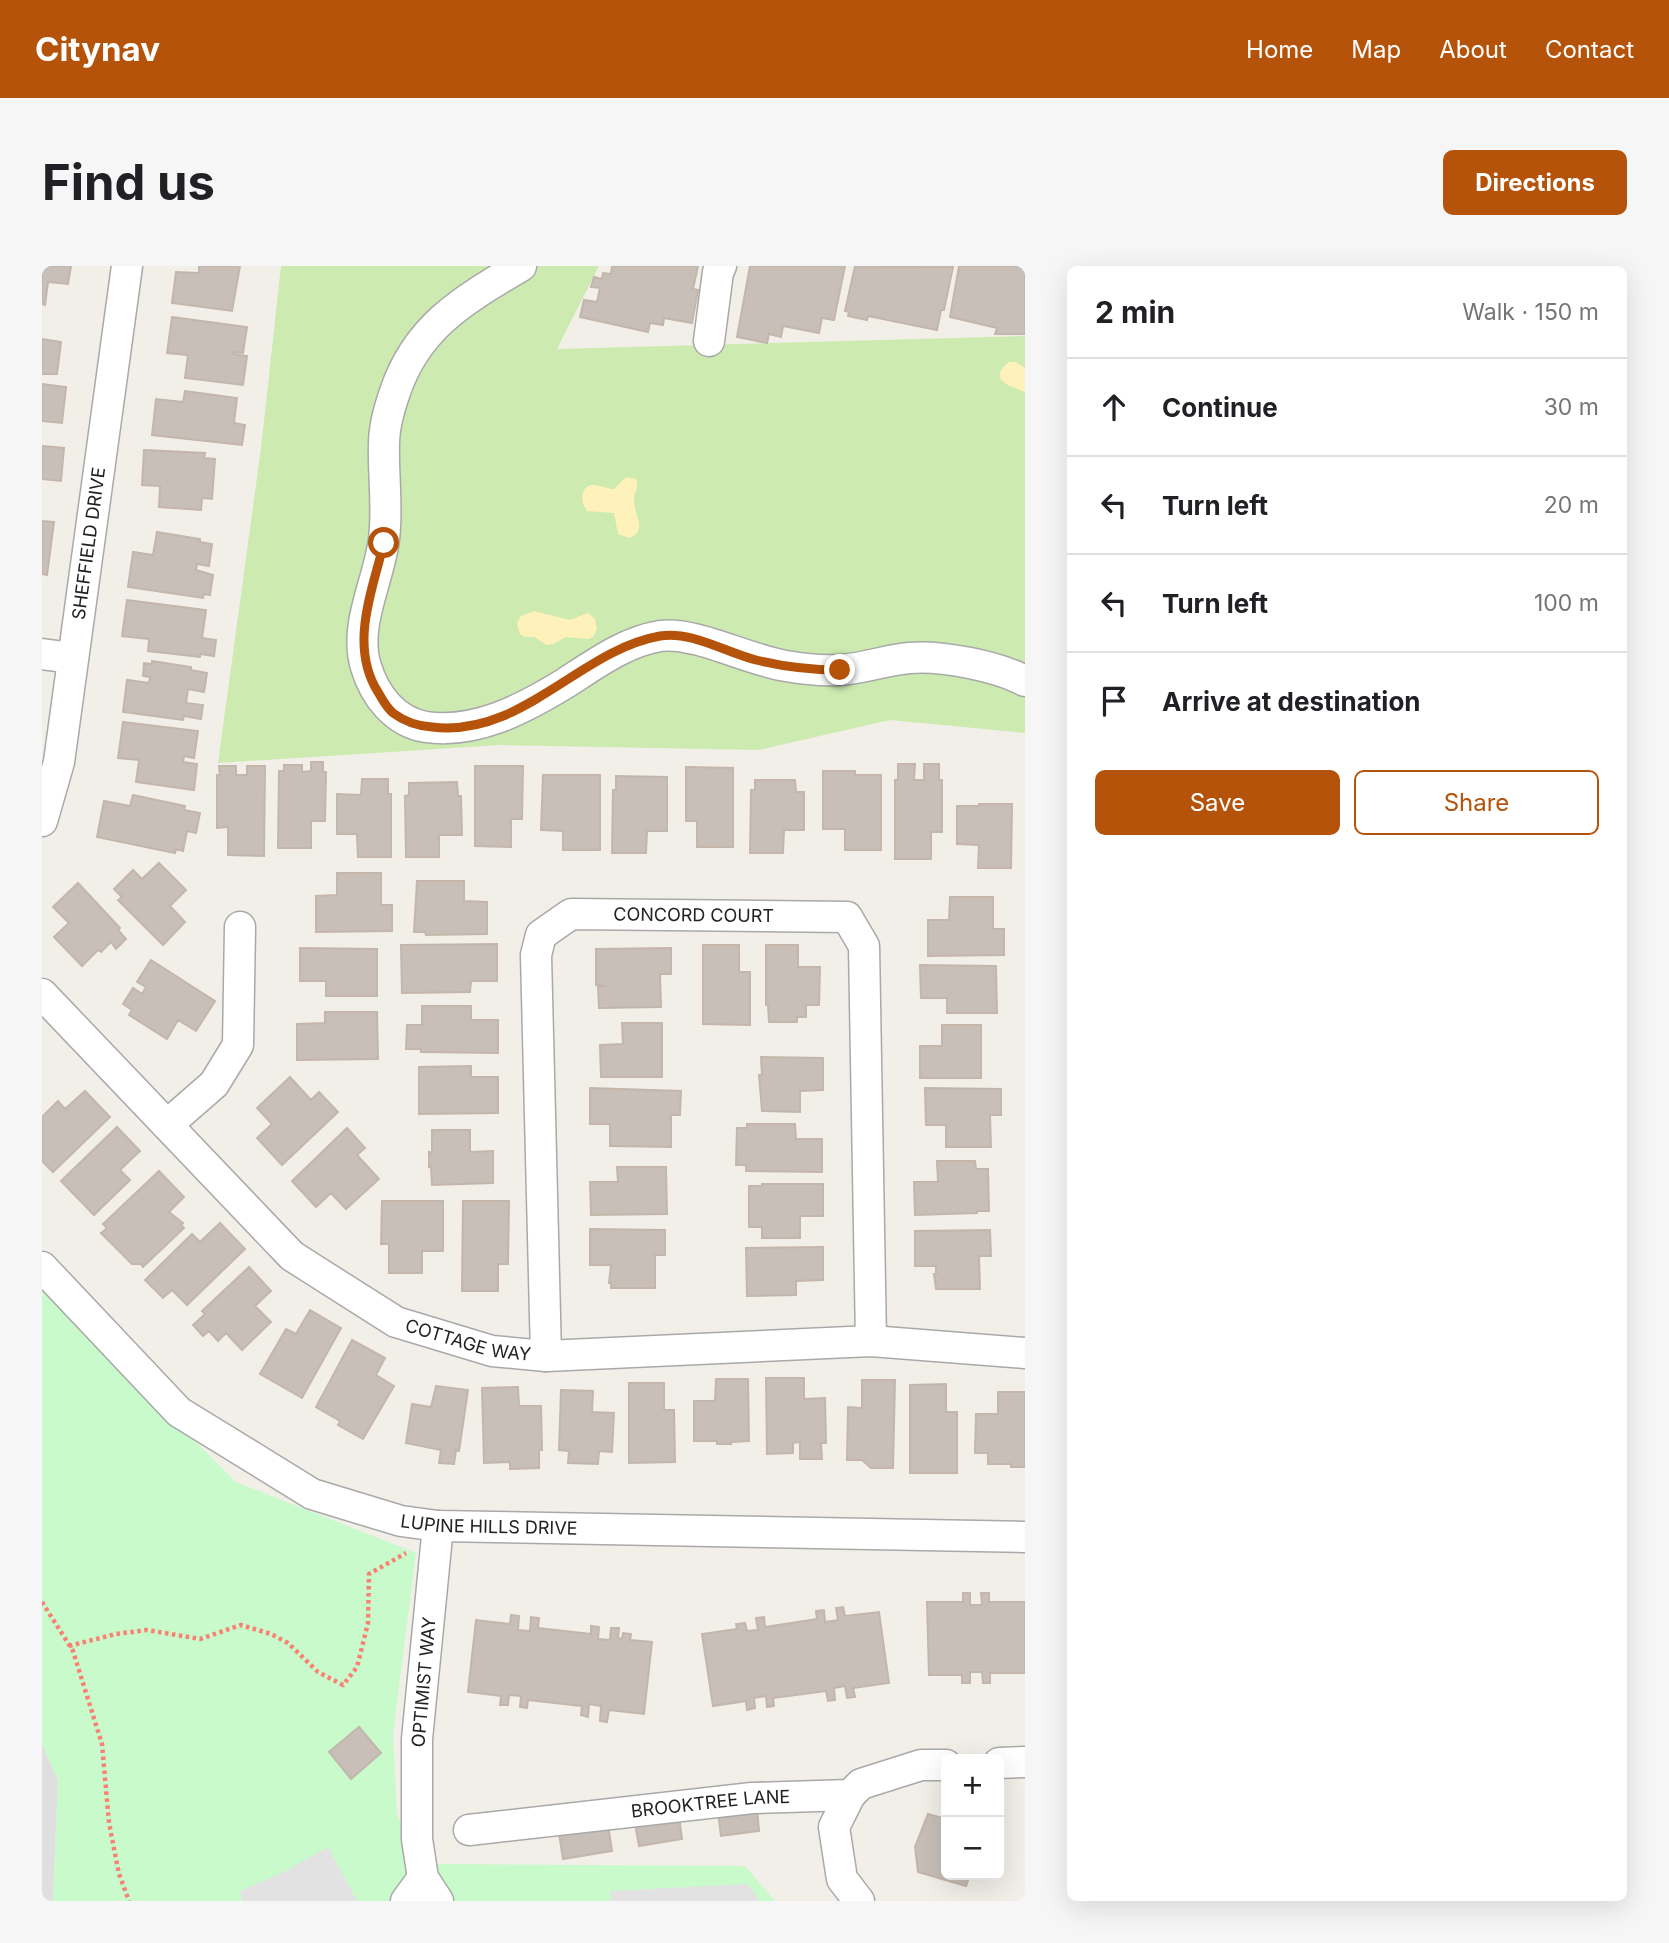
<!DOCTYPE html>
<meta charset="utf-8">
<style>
body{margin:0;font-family:Inter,sans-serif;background:#f6f6f6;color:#202124}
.controls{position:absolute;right:21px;bottom:21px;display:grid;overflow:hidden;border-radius:10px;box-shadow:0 7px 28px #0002}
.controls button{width:63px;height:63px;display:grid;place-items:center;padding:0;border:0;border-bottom:2px solid #e0e0e0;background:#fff;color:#202124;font:35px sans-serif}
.stop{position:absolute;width:21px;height:21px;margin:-16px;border:5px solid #b45309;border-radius:50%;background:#fff}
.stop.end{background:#b45309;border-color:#fff;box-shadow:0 2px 7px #0008}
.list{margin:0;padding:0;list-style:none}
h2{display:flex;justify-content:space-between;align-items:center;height:91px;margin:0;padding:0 28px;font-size:30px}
h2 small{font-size:23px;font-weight:400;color:#757577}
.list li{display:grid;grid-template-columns:46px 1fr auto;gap:21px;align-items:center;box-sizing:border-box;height:98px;padding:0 28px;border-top:2px solid #e0e0e0}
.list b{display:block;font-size:26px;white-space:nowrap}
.list em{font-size:23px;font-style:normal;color:#757577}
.actions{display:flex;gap:14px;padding:21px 28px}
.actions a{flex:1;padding:16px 0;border:2px solid #b45309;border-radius:10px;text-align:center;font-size:24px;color:#b45309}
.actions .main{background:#b45309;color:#fff}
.icon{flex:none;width:38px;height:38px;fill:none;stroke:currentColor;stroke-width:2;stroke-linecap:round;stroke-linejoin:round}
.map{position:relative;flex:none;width:983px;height:1635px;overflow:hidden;border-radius:10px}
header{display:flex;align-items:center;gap:42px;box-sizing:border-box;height:98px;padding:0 35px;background:#b45309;color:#fff}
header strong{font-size:33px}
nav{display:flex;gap:38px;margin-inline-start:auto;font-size:24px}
.intro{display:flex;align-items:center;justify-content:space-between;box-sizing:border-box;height:168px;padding:0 42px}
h1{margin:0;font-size:49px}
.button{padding:18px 32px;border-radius:10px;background:#b45309;color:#fff;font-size:24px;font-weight:700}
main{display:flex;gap:42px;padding:0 42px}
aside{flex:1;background:#fff;border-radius:10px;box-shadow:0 7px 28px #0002}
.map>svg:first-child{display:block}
.residential{fill:#e0dfdf}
.grass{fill:#cdebb0}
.sand{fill:#fff1ba}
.park{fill:#c8facc}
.parking{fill:#e2e2e2}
.building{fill:#c7bfb8;stroke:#c4b6ab;stroke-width:2}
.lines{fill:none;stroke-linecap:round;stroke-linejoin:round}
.minor-casing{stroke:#a9a9a9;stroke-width:33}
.path{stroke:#fa8072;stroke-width:4.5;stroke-dasharray:3.5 3.5;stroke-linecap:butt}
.minor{stroke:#fff;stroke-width:30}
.route{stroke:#b45309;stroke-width:9}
.labels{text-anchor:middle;stroke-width:6;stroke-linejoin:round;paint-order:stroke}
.street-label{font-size:18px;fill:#222;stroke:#fff}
</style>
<header>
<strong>Citynav</strong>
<nav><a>Home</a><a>Map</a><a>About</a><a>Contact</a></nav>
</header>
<div class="intro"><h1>Find us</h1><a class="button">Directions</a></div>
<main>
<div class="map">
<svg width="983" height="1635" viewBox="0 0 983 1635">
<rect width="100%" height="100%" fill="#f2efe9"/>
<!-- residential -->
<path class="residential" d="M0,1478l16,36 -5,121h-11z"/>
<!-- grass -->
<path class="grass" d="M239,0h318l-42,83 468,-13v397l-135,-13 -131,30 -259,-5 -282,18 43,-315z"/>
<!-- sand -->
<path class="sand" d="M967,96h7l9,6v24c-15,-6 -38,-12 -16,-30z
M584,211l10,2c4,10 -3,13 -2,22 0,14 14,29 -4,37l-12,-4 -4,-21 -27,-2c-4,-6 -6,-10 -4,-17 3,-17 21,-5 31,-5z
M492,345l36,9 18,-7 7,6 2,10 -4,8 -5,2 -22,-2 -13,7 -6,1 -13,-8h-9l-5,-3 -3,-11 4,-7z"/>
<!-- park -->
<path class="park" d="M0,1023l194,193 180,71 -23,181 4,82 37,48 311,2 30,35h-722l5,-121 -16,-36z"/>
<!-- parking -->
<path class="parking" d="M286,1581l29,54h-115l-2,-10 42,-18z
M706,1618l12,17h-149l-1,-10z"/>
<!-- building -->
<path class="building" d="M0,0h29l-3,18 -20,-2 -3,23 -3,-1z
M157,0h41l-8,45 -60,-8 4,-31 23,1z
M570,0h86l-5,23 5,1 -6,33 -28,-5 -1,7 -13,-2 -2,9 -68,-15 4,-17 13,2 3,-14 -9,-1 3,-10 8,2 1,-6 8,1z
M708,0h95l-11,54 -12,-2 -3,15 -36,-7 -2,11 -12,-3 -2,9 -30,-6z
M813,0l98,1 -9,43h-3l-4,20 -69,-14 -1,4 -19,-4 1,-4 -4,-1z
M983,0v68h-30l2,-6 -47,-11 9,-51z
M130,51l75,10 -4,26 -10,-1v2l14,2 -4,29 -58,-7 3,-23 -21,-2z
M0,73l19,3 -4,32h-15z
M0,118l24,3 -4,36 -20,-2z
M143,125l52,7 -3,25 11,2 -3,20 -90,-10 4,-36 27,3z
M0,180l22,2 -3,33 -19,-2z
M102,184l61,3 -1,5 11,1 -3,40 -10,-1 -1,12 -42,-3 1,-21 -18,-1z
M0,255l12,1 -7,53 -5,-1z
M115,266l43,7v3l12,2 -3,22 -12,-2 -1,6 17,5 -3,20 -6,-1 -1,4 -75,-11 5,-35 20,3z
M85,334l79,10 -4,28 14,2 -2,16 -14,-2v3l-52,-6 1,-12 -27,-3z
M110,395l39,6v3l16,3 -3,19 -16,-3 -2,14 17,2 -2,14 -17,-3 -1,4 -60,-8 4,-32 22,3 1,-6 -7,-1 1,-13 8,1z
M81,456l75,9 -4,27 -10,-2 -1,6 14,2 -3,26 -58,-8 3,-22 -21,-2z
M269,496h12v10h3l-1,49h-14v27h-33l1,-77h5v-6h18v7l9,-1z
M856,498h17l-1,16h10v-16h15v16h3v52h-11v27h-36v-79h3z
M177,500h17v9h11v-9h18l-1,90 -36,-1v-28l-11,1v-53h3z
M433,500h48l-1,53h-11v28l-36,-1z
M644,501l47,1v79h-36v-26h-11z
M781,505h32v4h26v75h-36v-21h-22z
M501,509h57v75h-37v-19l-22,-1z
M574,510l51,1v54h-20l-1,22h-34l1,-63h3z
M320,513h26v15h3v63h-33l-1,-23h-20v-40l24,1z
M713,514h40l1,12h8v38h-20l-1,23h-33l1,-63h4z
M415,516l1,14h3l1,39h-23v22h-33l-1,-61 4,-1v-12z
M91,529l52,11 -1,4 16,3 -4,20 -9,-2 -4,20 -7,-2 -1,4 -78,-16 7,-36 26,5z
M937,538h33l-1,64h-33l1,-23 -22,-1v-38h22z
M117,597l27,27 -16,16 15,16 -22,23 -45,-45 4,-3 -8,-8 19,-19 9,9z
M295,607h44v32h11v26l-76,1v-36l21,-1z
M375,615h47v20l23,1v32l-61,1 -1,-3h-11z
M36,617l42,45 -2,2 8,9 -10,10 -5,-7 -10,10 -3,-2 -16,16 -28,-29 15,-14 -16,-16z
M908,631h43v32h11v26l-76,1v-36h21z
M455,678v37h-26l-1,11 -68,1 -1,-48z
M661,679h36v27h11v53l-47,-1z
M724,679h32v22h22l-1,38h-13v12h-9v5h-28l-1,-17h-2z
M258,682l77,1v47h-51v-15h-26z
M629,682v26h-11l1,33 -62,1 -1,-22h8l-10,-1v-36z
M109,694l64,41 -19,30 -18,-11 -11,19 -38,-24 3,-5 -9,-6 10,-16 9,6 4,-7 -9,-5z
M878,699l76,1 1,47h-50v-15h-26z
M380,740h49v14h27v33l-77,-1v-3h-15l1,-24h15z
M283,746h52l1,47 -81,1v-36l28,-1z
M580,757h40v54h-61l-1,-32 23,-1z
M900,759h39v53h-61v-32h22z
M719,791l62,1v32l-23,1v21l-38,-1 -3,-36h3z
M429,800v11h27v36l-79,1v-47z
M248,811l21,23 8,-8 19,20 -56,53 -25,-27 15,-14 -15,-16z
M548,822l91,3 -1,24h-9v32l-61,-1v-22h-20z
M883,822l76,1v26h-11l1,32h-45v-22h-20z
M43,825l25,26 -57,55 -11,-11v-44l16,-16 7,8z
M705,858h48l1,15h26v33l-76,-1v-6h-10l1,-37h10z
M75,861l23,24 -20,19 10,10 -36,35 -33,-34z
M305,862l18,20 -8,7 22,24 -33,30 -15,-16 -15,14 -24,-26z
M390,864h38v22l23,-1v32l-61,2 -1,-18h-2v-15l3,1z
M895,895h38l1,8h12l1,42h-12v2l-62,2 -1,-33h24z
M575,901h49l1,47 -76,1 -1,-33h28z
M117,905l25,26 -15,15 14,11 -2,2 3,3 -41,39 -2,-3h-9l-31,-31 6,-5 -4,-4z
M720,918h61v32h-23v22h-38v-11h-13v-41h13z
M340,935h61v50h-21v22h-33v-29h-8z
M421,935h46l-1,63h-10v27h-36z
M178,957l25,26 -58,56 -15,-15 -9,8 -18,-18 47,-46 8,8z
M548,963l75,1v25h-10v33h-44v-5h-2l2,-18h-21z
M948,964l1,26h-12l1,33h-44l-2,-15h2v-8h-21v-35z
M781,981v33l-27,1v14l-49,1 -1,-48z
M207,1001l22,24 -16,15 16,16 -29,28 -16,-17 -8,8 -9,-10 -6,5 -10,-11 12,-11 -3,-3z
M268,1044l31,18 -39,70 -42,-24 26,-45 10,5z
M310,1074l33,18 -9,17 18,11 -31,53 -25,-14 2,-4 -24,-14z
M724,1112h38v21l21,-1 1,45h-5l1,16h-22v-17l-7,1v10l-26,1z
M674,1113h32l1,62 -18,1v2h-14v-3h-23v-40h21z
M820,1114h33l-2,88h-22l-9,-8h-15l1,-53 14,1z
M587,1117h35v27h10l1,52 -46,1z
M904,1118v28h11v61h-47v-88z
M394,1120l32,4 -9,61 -3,-1 -2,14 -15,-1 2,-13 -35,-7 6,-39 19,3z
M476,1121l1,19h22l1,44h-3v18l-29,1v-7l-26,1 -2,-75z
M519,1124l32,1 -1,21 22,1 -2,39 -13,-1 -1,13 -30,-1 1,-12 -10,-1z
M956,1126h27v75h-14v-3h-23v-11h-13l1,-39h22z
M921,1327h7v12h12l-1,-12h8v9h36v71h-35v10h-7l-1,-11h-12v11h-8v-8h-33l-2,-73h36z
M801,1341l2,9 34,-4 10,71 -36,5 2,9 -8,1 -2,-12 -11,2 1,12 -7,1 -2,-10 -53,7 1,8 -7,1 -1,-11 -12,2 1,10 -8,2 -1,-9 -33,5 -11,-72 35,-5 -1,-5 9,-1 2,8 11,-1 -2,-12 8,-1 1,10 52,-8 -1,-8 8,-1 1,12 13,-2 -2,-12z
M469,1349l8,1 -1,14 12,1 1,-14 8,1 -1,10 53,6v-8l8,1 -1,12 12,1 1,-12h8l-1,10 4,1 1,-6 8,1 -1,6 22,2 -8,72 -35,-4 -2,12 -7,-1 1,-15 -12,-2 -1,13 -7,-2 1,-9 -54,-6 -1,8 -7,-1 1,-11 -12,-1 -1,10h-8l1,-9 -33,-4 8,-72 34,4z
M317,1461l22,26 -30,26 -22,-27z
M715,1541l2,24 -38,5 -3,-24z
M886,1548l18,5v56h24l-4,11 -48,-14 -3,-25z
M637,1550l3,23 -43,7 -4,-23z
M566,1559l4,26 -49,8 -4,-26z"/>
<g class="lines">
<defs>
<g id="minor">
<path d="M479,0c-57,34 -104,60 -126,126 -6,17 -11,34 -11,52 -1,32 4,63 0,95 -5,42 -31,86 -18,128 9,29 29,55 60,60 50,7 97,-18 138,-43 30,-19 60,-42 96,-48 34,-5 88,24 126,30 17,3 35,5 53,4 24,-1 47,-10 70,-12 32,-3 88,8 116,23"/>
<path d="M667,75l9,-69 3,-6"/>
<path d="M0,388l30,4"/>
<path id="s1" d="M0,555l17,-59 68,-496"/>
<path id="s2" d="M0,728l250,262 104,66 96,29 54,5 325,-15 154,12"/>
<path d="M125,859l47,-41 24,-39 2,-118"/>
<path id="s3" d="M0,1001l137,145 133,82 89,27 37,5 587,11"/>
<path id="s4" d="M504,1090l-10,-401 5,-20 30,-21 276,3 17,29 7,395"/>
<path d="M396,1260l-21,213v100l6,39 15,23"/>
<path d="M957,1497l26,-1"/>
<path d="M808,1529l-16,32 8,52 17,22"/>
<path id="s5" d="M427,1564l283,-32 98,-3 11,-11 60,-19h25"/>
<path d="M364,1635l17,-23"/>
</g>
</defs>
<!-- minor casing -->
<use href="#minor" class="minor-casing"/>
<!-- path -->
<path class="path" d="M0,1336l31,49 29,93 7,79 10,51 10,27
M27,1380l47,-12 31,-4 53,9 41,-14 30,9 17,9 30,29 25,13 14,-18 11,-44 1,-49 37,-21"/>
<!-- minor -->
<use href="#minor" class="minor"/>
</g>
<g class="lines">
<!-- route -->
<path class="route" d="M342,277c-12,48 -35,103 -6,149 4,7 8,15 15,21 12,9 24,13 39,14 90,11 148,-77 228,-91 32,-5 65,16 96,24 28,7 56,10 84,10"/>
</g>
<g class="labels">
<!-- street labels -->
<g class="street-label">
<text dy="6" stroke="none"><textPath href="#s1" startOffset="282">SHEFFIELD DRIVE</textPath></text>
<text dy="6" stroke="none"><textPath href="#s4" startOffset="581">CONCORD COURT</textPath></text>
<text dy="6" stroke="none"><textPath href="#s2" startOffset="560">COTTAGE WAY</textPath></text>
<text dy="6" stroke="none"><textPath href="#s3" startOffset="537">LUPINE HILLS DRIVE</textPath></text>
<text transform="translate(382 1416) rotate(-85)" y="6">OPTIMIST WAY</text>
<text dy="6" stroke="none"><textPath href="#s5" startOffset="243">BROOKTREE LANE</textPath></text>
</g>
</g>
</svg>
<div class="controls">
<button>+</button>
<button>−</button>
</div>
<div class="stop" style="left:342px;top:277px"></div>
<div class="stop end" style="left:798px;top:404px"></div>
</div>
<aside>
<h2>2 min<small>Walk · 150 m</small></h2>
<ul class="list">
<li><svg class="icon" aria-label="ahead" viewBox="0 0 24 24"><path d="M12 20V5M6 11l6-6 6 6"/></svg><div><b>Continue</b></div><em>30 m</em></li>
<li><svg class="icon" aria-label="left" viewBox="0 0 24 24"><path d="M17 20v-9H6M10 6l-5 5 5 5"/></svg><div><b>Turn left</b></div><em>20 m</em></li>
<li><svg class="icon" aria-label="left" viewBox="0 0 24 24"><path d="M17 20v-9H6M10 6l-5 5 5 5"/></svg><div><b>Turn left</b></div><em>100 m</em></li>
<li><svg class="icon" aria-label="arrive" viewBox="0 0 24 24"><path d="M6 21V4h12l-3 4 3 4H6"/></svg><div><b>Arrive at destination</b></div></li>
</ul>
<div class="actions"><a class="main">Save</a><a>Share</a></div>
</aside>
</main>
